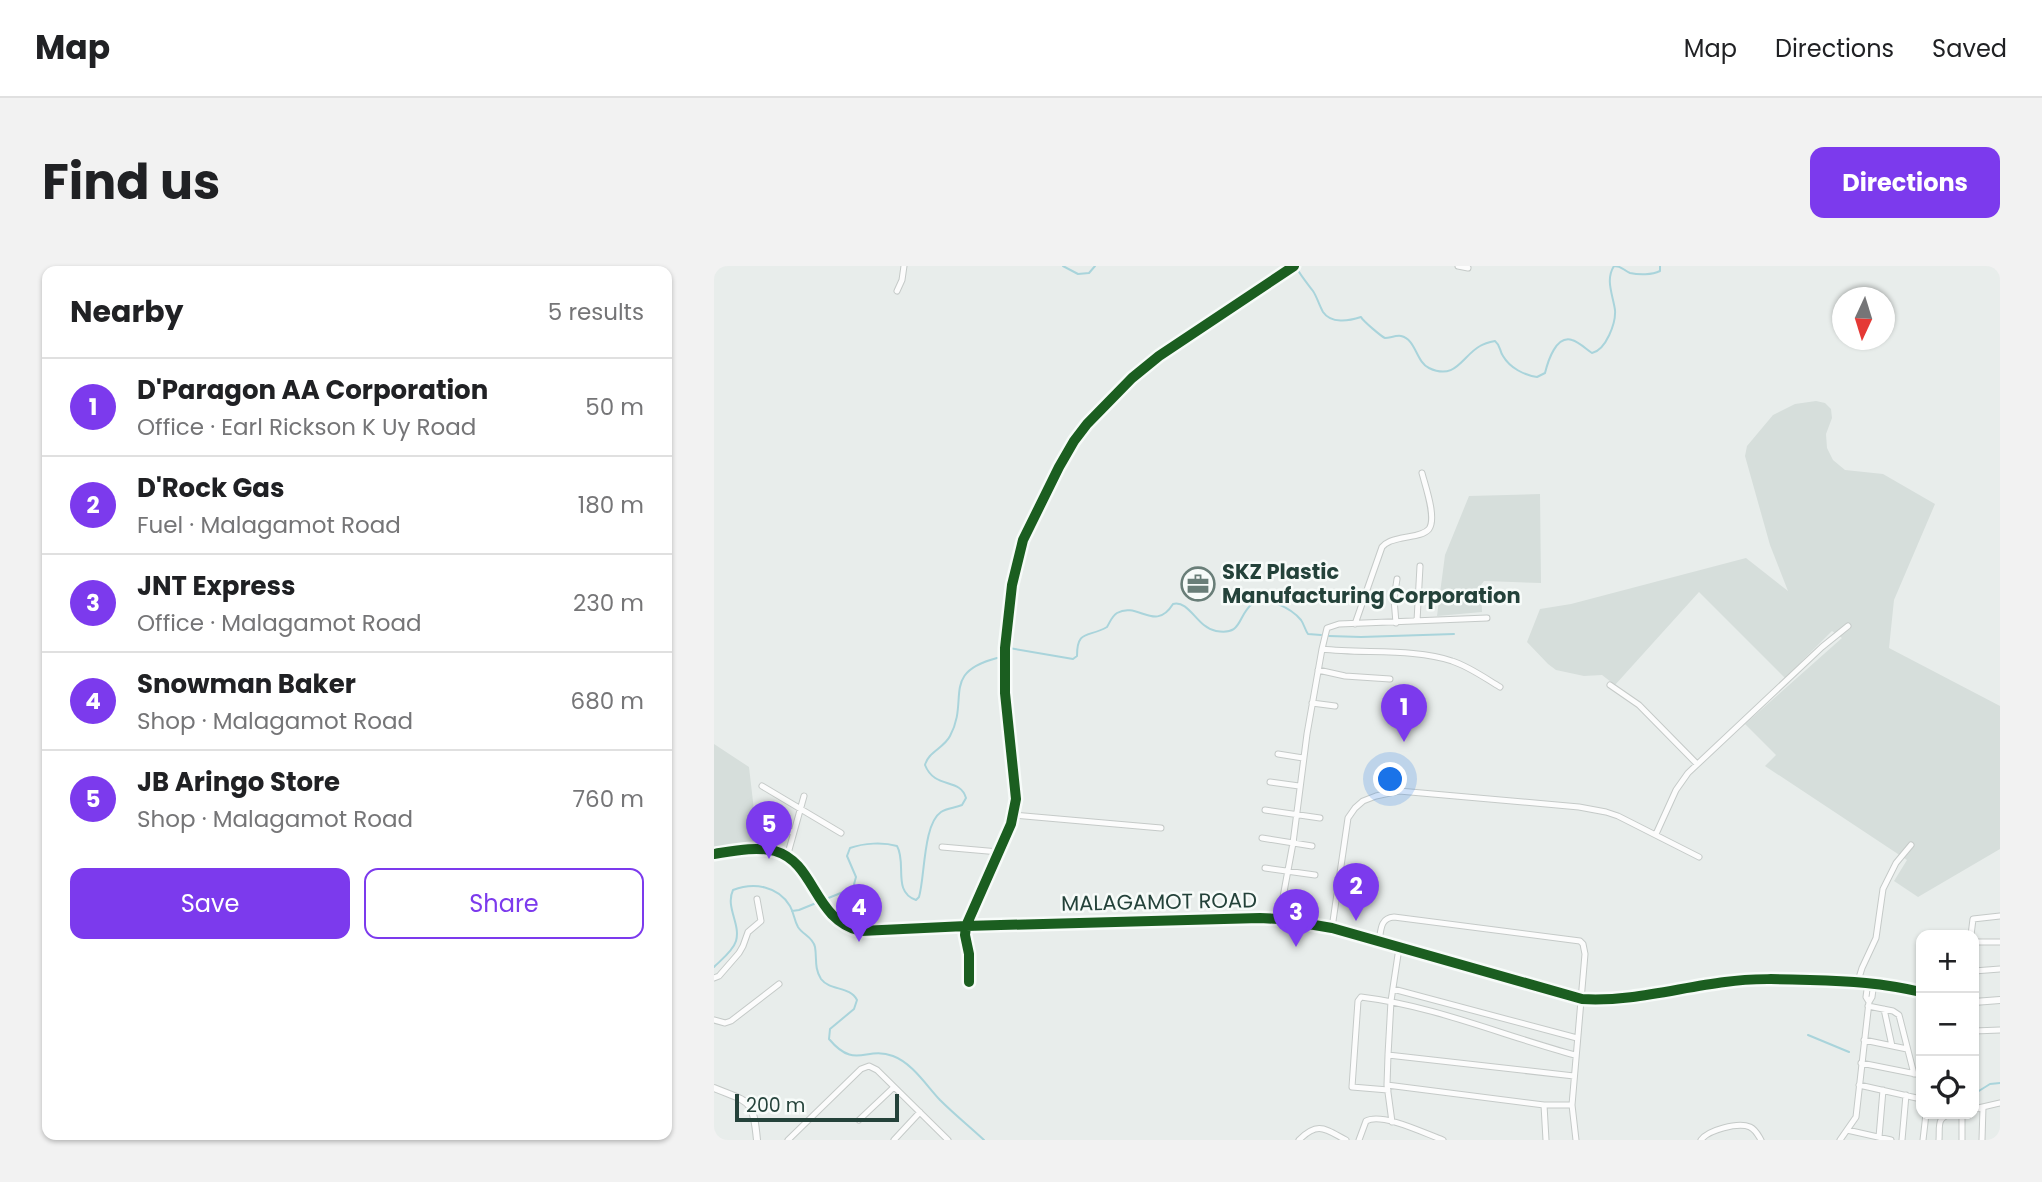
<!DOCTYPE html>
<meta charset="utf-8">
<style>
body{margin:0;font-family:Poppins,sans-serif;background:#f2f2f2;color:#202124}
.controls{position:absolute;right:21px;bottom:21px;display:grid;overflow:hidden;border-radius:14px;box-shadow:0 2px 5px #0004}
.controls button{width:63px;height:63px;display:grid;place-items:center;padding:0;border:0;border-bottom:2px solid #e0e0e0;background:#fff;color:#202124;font:35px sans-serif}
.compass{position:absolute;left:1118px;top:21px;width:63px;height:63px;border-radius:50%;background:#fff;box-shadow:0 2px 5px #0004;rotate:184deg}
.scale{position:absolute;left:21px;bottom:18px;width:164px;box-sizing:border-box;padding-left:7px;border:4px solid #24423a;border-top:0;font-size:19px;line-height:24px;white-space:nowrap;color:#24423a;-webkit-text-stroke:5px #f7fbf9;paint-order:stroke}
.you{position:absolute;left:677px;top:514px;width:24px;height:24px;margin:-18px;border:5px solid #fff;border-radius:50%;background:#1a73e8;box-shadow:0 0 0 10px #1a73e833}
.badge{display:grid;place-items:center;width:46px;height:46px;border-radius:50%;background:#7c3aed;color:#fff;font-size:23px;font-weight:700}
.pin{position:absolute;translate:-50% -58px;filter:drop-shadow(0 2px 4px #0008)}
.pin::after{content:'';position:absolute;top:37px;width:24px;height:21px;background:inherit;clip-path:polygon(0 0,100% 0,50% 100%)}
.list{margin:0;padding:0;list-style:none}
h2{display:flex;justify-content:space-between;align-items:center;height:91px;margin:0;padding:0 28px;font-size:30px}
h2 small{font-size:23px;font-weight:400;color:#757577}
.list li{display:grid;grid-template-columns:46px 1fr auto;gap:21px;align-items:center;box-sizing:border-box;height:98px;padding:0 28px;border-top:2px solid #e0e0e0}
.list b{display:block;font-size:26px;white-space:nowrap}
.list p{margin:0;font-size:23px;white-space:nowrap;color:#757577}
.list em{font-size:23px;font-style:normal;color:#757577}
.actions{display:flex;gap:14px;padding:21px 28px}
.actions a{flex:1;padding:16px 0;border:2px solid #7c3aed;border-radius:14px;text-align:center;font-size:24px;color:#7c3aed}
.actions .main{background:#7c3aed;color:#fff}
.icon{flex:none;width:38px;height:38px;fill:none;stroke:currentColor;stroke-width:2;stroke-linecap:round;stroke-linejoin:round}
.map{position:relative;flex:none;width:1286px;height:874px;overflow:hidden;border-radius:14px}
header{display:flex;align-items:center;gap:42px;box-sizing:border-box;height:98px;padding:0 35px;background:#fff;border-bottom:2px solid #e0e0e0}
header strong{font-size:33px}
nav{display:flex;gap:38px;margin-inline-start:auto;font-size:24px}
.intro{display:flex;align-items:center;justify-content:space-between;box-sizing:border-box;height:168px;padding:0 42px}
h1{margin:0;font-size:49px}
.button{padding:18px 32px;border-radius:14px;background:#7c3aed;color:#fff;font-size:24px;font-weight:700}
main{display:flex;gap:42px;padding:0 42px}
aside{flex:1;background:#fff;border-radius:14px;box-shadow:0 2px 5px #0004}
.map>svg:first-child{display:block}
.built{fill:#d6dedb}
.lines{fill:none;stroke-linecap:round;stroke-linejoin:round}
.stream{stroke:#a9d4db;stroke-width:2}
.minor-casing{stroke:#c5cac8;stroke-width:7}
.tertiary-casing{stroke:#c5cac8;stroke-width:8}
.minor{stroke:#fcfcfc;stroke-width:5}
.tertiary{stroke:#fcfcfc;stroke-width:6}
.cycleway-casing{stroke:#f7fbf9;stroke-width:15}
.cycleway{stroke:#1b5e20;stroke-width:10}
.labels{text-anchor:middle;stroke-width:5;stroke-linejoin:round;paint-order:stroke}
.poi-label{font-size:21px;font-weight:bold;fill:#24423a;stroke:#f7fbf9;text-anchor:start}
.street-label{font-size:21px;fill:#24423a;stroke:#f7fbf9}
</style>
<header>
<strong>Map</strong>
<nav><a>Map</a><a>Directions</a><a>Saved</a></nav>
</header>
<div class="intro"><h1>Find us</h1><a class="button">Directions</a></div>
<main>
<aside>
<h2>Nearby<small>5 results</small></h2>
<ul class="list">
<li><span class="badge">1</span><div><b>D'Paragon AA Corporation</b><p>Office · Earl Rickson K Uy Road</p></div><em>50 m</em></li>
<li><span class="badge">2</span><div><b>D'Rock Gas</b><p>Fuel · Malagamot Road</p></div><em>180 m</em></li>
<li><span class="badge">3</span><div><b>JNT Express</b><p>Office · Malagamot Road</p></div><em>230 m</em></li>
<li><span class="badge">4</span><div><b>Snowman Baker</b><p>Shop · Malagamot Road</p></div><em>680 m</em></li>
<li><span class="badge">5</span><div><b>JB Aringo Store</b><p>Shop · Malagamot Road</p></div><em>760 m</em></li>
</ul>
<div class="actions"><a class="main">Save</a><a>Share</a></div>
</aside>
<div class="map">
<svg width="1286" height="874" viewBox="0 0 1286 874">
<rect width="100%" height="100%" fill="#e8edeb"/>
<!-- built -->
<path class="built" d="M1102,135l9,2 6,6 1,9 -6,16 1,14 6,12 12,10 38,4 52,30 -41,96 -5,48 111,58v143l-82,48 -24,-16 13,-21 -142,-94 11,-11 -31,-31 97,-86 -10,-7 -47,47 -86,-86 -84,93 -13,-10 -18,1 -28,-6 -8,-6 -21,-22 13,-33 31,-5 175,-46 42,33 -18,-46 -25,-89 2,-10 26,-31 22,-11z
M826,228l1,89 -57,-2 -3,4 1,27 -45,4 8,-61 24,-59z
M0,478l35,23 9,78 -44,5z"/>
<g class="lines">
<!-- stream -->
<path class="stream" d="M349,0l15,8 11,-1 6,-7
M582,1c5,9 11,16 17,24 4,6 6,14 10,21 8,12 26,9 38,5 2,4 21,20 24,21 5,0 11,-3 16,-2 15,3 15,26 28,32 27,13 33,-12 51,-22 5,-3 10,-4 15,-5 6,5 4,9 8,15 7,12 21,19 34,21l8,-4c3,-12 11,-38 27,-33 7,2 14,9 20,13 14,-3 24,-30 23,-43 -2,-15 -10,-30 -1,-44 8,0 9,4 16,7 9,2 22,2 30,-2v-5
M615,370l32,1 93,-3
M295,382l64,11 4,-3c0,-27 11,-18 30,-29 3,-5 5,-11 10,-14 21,-12 38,20 56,-9 17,-4 23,23 43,27 27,5 21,-15 36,-27 13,-10 40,5 49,16 3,4 4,10 7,14l13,1
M78,645l7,-1 54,-22 3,-11 -9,-21 3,-8c14,-5 33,-6 47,-2 10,17 -5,46 19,54l3,-3c6,-20 4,-73 22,-85 6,-4 14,-4 21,-7l4,-7c-6,-21 -31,-8 -41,-33 3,-13 19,-17 25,-29 20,-37 -10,-63 47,-78
M0,701c7,-7 19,-16 22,-26 5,-17 -11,-34 -3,-51 21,-8 45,-4 57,16 4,7 4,14 8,21 5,8 15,10 17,20 2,11 -1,21 6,32 9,12 29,7 36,21l-3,9 -24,20 -1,10c26,31 36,7 64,17 19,7 33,29 47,44 14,14 30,27 44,40
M1094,769l41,17
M1260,828l16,-10 10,-1"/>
<defs>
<path id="minor" d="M744,0l10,2
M183,25l5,-11 2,-14
M703,355l3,-55
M682,357l-2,-24 3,-20
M641,358l27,-77c5,-6 12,-7 20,-9 9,-2 21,-2 27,-9 8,-11 -4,-44 -7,-56
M608,383c40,5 93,-1 130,12 16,5 33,17 48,26
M604,404l27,6 45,3
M896,419l29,20 58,59
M598,437l23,3
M564,488l25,4
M556,516l29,4
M48,520l79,47
M551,544l55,8
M300,549l147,13
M55,559l23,7
M942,568l20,-44 12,-17 134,-126 26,-21
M548,572l50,8
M228,581l57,5
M73,591l17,-61
M551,602l50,7
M565,653l14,-76 14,-109 15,-85 5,-21 12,-4 148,-6
M252,660l-1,9 4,19v28
M618,662l16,-110 7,-10 8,-7 13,-5 23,-5 180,16 27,5 12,4 81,41
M1257,669l2,-16 27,-3
M665,676c2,-12 1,-24 15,-25l186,24 3,3 2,10 -13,151 4,35
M1260,676h26
M685,682l-8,53 -3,54 186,21
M1260,705l26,-2
M0,712l5,-2 20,-23 4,-7 5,-14 13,-11 -4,-22
M1144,715l4,-13 14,-30 7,-49 13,-26 15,-18
M1154,716l-2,15 3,5
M679,723l184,49
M1154,740l25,5 6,4 15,59
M1170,743l8,37
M0,754l11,3 6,-2 48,-37
M1260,765l26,-1
M1150,774l43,9
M674,789l-1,30 5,37
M1147,797l60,12
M673,819l157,20h28
M1145,819l62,14
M674,824l-36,-3 6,-86 3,-4c74,9 143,39 214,58
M830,839l2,35
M1260,843l26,-6
M145,854l35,-33
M1133,864l44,10
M1165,871l4,-47
M74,874l73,-71 8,-3 8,4 71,70
M180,874l26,-28
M585,874c19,-19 26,-11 47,0
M645,874l7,-19c16,-9 60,13 77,19
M987,874c7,-10 37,-18 49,-13 6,3 8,8 11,13
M1126,874l16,-23 13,-115 3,-5 2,-15
M1188,874l4,-45
M1209,874l3,-26
M1225,874c1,-14 -3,-23 13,-26
M1248,874v-26
M1268,874l1,-33"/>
<path id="tertiary" d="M0,588c19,-3 42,-8 61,-3 41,12 38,69 86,80l105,-5 294,-8 19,1 53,9 250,71c48,3 95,-11 143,-17 28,-4 57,-3 85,-2 40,1 72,3 111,12
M252,660l45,-102 5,-25 -11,-106v-45l7,-63 11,-45 36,-73 15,-26 13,-17 45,-46 27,-22 135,-90
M1260,736l26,-2
M0,822c36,15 39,10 43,52"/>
</defs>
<!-- minor casing -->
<use href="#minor" class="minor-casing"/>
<!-- tertiary casing -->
<use href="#tertiary" class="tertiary-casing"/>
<!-- minor -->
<use href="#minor" class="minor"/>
<!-- tertiary -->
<use href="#tertiary" class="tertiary"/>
<defs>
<path id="cycleway" d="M0,588c19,-3 42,-8 61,-3 41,12 38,69 86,80l105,-5 294,-8 19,1 53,9 250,71c48,3 95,-11 143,-17 28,-4 57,-3 85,-2 40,1 72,3 111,12
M255,716v-28l-4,-19 1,-9 45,-102 5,-25 -11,-106v-45l7,-63 11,-45 36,-73 15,-26 13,-17 45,-46 27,-22 135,-90"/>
</defs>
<!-- cycleway casing -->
<use href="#cycleway" class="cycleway-casing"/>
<!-- cycleway -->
<use href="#cycleway" class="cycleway"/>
</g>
<!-- icons -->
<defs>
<symbol id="office-ring" viewBox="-11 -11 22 22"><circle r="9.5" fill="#f7fbf9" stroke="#697e78" stroke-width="1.5"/><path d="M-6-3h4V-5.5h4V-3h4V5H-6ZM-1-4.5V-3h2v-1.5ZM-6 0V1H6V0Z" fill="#697e78"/></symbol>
</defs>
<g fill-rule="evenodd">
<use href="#office-ring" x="465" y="299" width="38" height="38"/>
</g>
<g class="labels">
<!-- poi labels -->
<g class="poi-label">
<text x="508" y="313">SKZ Plastic<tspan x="508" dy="24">Manufacturing Corporation</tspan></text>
</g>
<!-- street labels -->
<g class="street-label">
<text transform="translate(445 636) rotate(-1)" y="7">MALAGAMOT ROAD</text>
</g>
</g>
</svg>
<div class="controls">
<button>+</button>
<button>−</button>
<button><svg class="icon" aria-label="locate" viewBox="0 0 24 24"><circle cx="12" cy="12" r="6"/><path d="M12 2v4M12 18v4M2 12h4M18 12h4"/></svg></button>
</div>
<svg class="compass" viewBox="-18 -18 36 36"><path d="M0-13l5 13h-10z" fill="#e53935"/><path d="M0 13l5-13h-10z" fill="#757577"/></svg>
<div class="scale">200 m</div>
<div class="you"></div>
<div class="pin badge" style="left:690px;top:476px">1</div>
<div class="pin badge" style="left:642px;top:655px">2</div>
<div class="pin badge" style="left:582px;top:681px">3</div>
<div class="pin badge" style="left:145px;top:676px">4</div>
<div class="pin badge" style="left:55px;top:593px">5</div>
</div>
</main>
